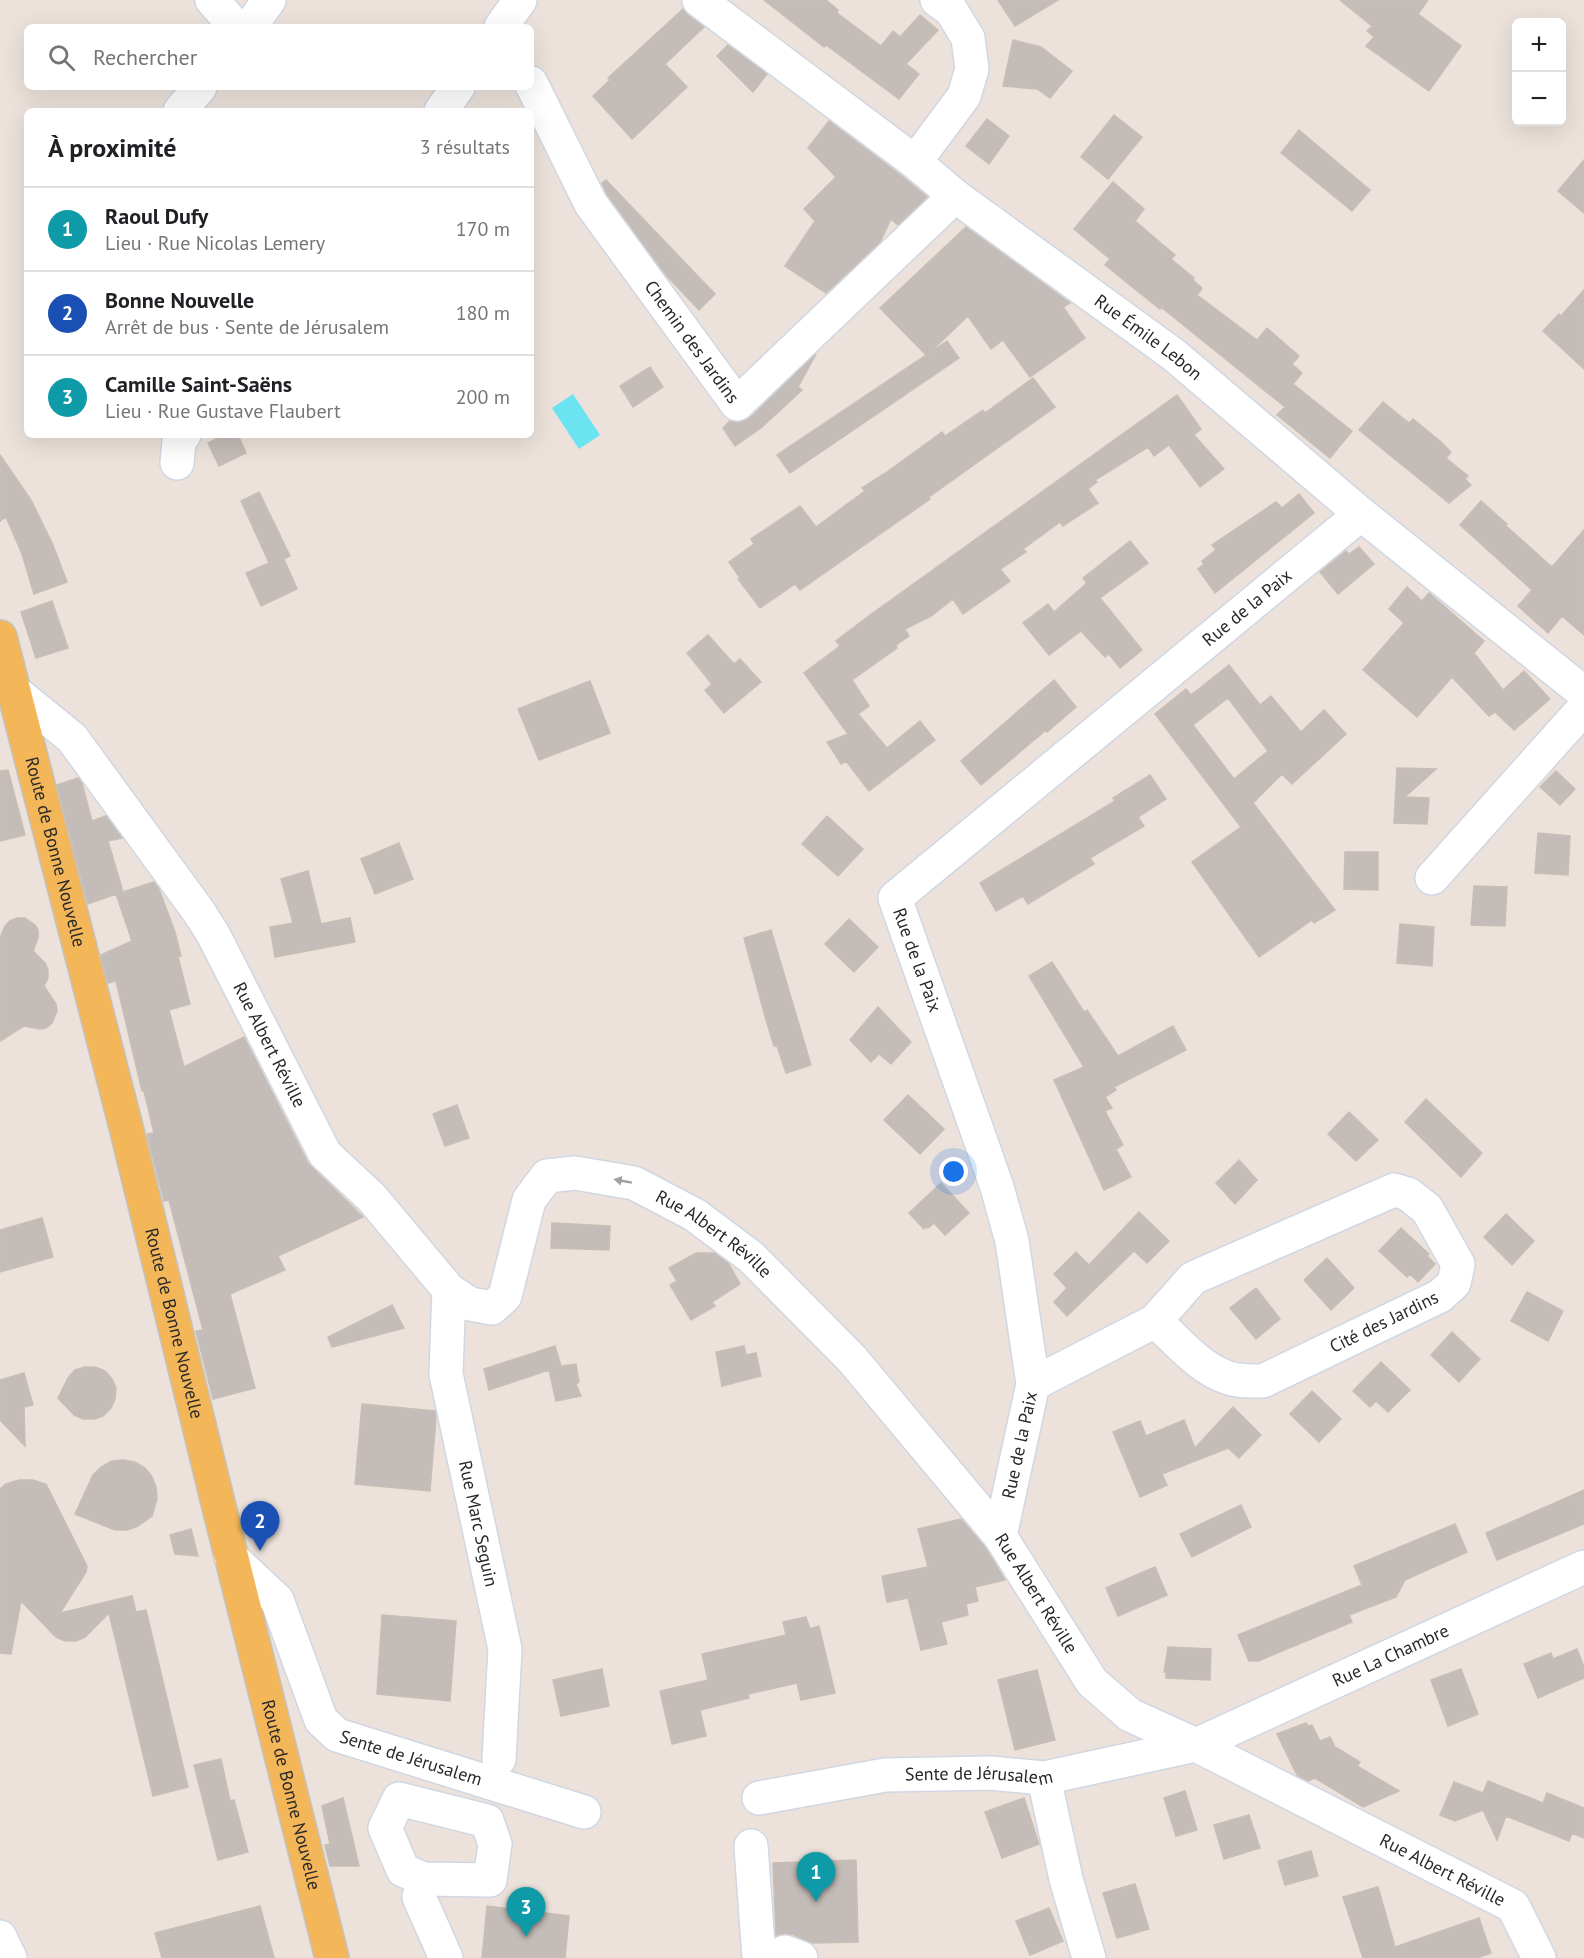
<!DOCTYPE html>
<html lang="fr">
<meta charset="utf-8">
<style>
body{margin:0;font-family:"PT Sans",sans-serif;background:#f6f6f6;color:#202124}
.controls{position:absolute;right:18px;top:18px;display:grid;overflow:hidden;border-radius:9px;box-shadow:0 6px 24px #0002}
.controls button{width:54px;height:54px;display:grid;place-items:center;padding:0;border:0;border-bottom:2px solid #e0e0e0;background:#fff;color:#202124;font:30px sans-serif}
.you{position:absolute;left:954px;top:1172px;width:21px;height:21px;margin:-15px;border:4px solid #fff;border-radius:50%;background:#1a73e8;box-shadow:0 0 0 9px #1a73e833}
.badge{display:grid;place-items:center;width:39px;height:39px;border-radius:50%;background:#d93025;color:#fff;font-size:20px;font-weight:700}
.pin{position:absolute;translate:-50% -50px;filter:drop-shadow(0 2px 3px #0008)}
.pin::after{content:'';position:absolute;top:32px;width:21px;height:18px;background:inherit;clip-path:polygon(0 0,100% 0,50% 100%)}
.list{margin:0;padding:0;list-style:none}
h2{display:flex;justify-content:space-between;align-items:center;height:78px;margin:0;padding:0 24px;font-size:26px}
h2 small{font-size:20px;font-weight:400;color:#757577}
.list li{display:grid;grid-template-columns:39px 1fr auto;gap:18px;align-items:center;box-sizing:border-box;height:84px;padding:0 24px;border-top:2px solid #e0e0e0}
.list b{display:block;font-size:22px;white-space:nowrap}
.list p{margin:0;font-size:20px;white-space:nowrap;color:#757577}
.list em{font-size:20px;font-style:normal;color:#757577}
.icon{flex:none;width:33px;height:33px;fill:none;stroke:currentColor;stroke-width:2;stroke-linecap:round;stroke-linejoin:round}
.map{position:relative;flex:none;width:1584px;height:1958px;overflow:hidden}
.search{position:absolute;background:#fff;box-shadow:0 6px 24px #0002;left:24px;top:24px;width:510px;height:66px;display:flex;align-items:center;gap:15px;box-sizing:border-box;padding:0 21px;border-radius:9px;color:#757577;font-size:22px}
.panel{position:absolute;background:#fff;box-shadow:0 6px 24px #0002;left:24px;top:108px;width:510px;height:330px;border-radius:9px}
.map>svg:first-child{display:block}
.water{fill:#6be3f1}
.building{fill:#c4bcb8;stroke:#c7beb5;stroke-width:1.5;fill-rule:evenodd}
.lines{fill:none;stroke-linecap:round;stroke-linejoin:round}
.minor-casing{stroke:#d0d7e3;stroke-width:36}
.major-casing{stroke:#c3c3c3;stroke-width:36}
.minor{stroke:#fff;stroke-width:33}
.major{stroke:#f3b659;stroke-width:33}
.oneway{fill:#9f9f9f}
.labels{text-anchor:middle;stroke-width:4.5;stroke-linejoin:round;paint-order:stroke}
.street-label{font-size:18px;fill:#292929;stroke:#fff}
</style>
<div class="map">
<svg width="1584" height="1958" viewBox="0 0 1584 1958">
<rect width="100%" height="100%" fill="#ece2db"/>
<!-- water -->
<path class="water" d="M573,394l27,41 -21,14 -27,-41z"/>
<!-- building -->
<path class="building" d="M764,0h62l12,10 -1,3 44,33 12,-15 7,6 20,-22 18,15 -32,34 13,10 -20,25 -73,-54 -2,2z
M998,0h60l-43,26z
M1340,0h88l-10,14 43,32 -32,45 -63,-45 8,-9 -7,-6 5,-5z
M683,9l5,6 16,12 -39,37 22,23 -55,52 -39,-43 17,-16 -2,-2z
M1013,40l28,7 31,24 -22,27 -13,-9 -34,-3z
M728,45l39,29 -14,18 -36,-36z
M1114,115l28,22 -34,42 -27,-22z
M987,119l22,17 -20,28 -23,-18z
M829,121l74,56 24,20 -29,28 -7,-6 -11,23 -54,51 -41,-27 30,-45 -11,-12 32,-32 -28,-29z
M1299,130l71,60 -18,21 -71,-58z
M1584,160v53l-26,-22z
M606,180l109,114 -16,16 -33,-35 -59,-81 -5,-11z
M1113,182l31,27 -9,12 40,34 -4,4 23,19 -1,2 9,8 -5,7 60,45 10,-12 32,28 -7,8 10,9 -9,11 59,47 -22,27 -53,-43 8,-8 -124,-100 -1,2 -55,-44 5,-6 -36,-30z
M966,227l104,76 -7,4 22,31 -55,39 -27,-37 -12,9 -23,-33 -40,38 19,-13 12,17 -169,115 -13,-18 149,-100 -46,-47z
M1584,290v79l-41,-38 16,-17 2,2z
M816,354l-18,33 4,3 -41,38 -26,18 -12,-18 7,-7 10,1 10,-4z
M650,367l13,20 -30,20 -13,-21z
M1033,378l22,29 -126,90 1,2 -130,91 -5,-6 -35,24 -22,-29 2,-1 -11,-16 25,-18 -3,-5 49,-33 16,21 49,-36 -3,-3 25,-16 55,-40 3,4 38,-26 2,3z
M1177,395l24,34 -7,6 30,34 -24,18 -31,-42 -15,11 -6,-9 -53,33 2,2 -9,7 10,14 -35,23 -3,-4 -37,27 3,3 -26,17 10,12 -47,33 -10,-15 -22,17 -26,13 4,7 -13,9 1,3 -45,32 17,26 -11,8 29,34 33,-27 15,19 -66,51 -23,-30 -5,3 -14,-22 21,-8 -44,-61 36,-27 -4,-5 34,-26z
M1383,402l26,21 4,-4 27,22 11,11 -5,6 22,18 -3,3 6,6 -22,18 -90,-73z
M224,435h14l8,18 -27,13 -11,-23z
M0,455l31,45 22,45 14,37 -33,12 -12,-40 -16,-37 -6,4z
M259,492l31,64 -6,3 13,30 -36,17 -15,-33 23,-10 -28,-62z
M1299,494l15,19 -99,80 -17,-24 6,-5 -2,-3 14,-11 -4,-5 64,-43 6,6z
M1481,501l26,23 -2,1 47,42 32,-37v105l-22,-19 -14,17 -30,-27 14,-16 -72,-65z
M1130,541l18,22 -48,35 42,52 -22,18 -11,-14 -4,3 -24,-26 -32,24 -26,-32 25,-19 6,8 33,-29 -4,-5z
M1359,547l15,17 -36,30 -18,-22 26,-21 3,3z
M1407,587l15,14 7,-8 55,48 -10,12 29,37 21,-19 26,28 -36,31 -19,-18 -6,4 -37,-39 -35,40 -54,-47 41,-47 -15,-14z
M52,601l16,47 -32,10 -15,-46z
M708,635l26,29 6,-5 21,23 -37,31 -19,-23 7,-6 -25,-31z
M1229,665l31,40 11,-9 30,36 23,-22 22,24 -54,50 -10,-10 -29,29 82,107 -21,13 -2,-3 -53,37 -67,-95 49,-35 -86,-113 31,-25 5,6zM1228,698l40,53 -34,28 -41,-54z
M1054,680l22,27 -29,25 -1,-2 -65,55 -20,-24z
M590,681l20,52 -71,27 -21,-51z
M1397,768l39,1 -31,28 24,1 -2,26 -33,-1z
M8,770l17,65 -25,6v-70z
M1556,771l19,18 -15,16 -20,-18z
M1150,775l16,24 -28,18 6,9 -54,32 4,6 -66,40 -5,-8 -27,15 -16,-28 135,-82 -2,-3z
M78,778l4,5 10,38 14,-5 16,22 -14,3 15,51 31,-10 5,7 16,43 6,24 -3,1 12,47 -21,6 15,57 60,-30 64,126 55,54 -85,39 7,14 -55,24 25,94 -42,11 -17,-68 7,-1 -34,-130 -5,1 -17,-67 7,-1 -10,-42h-2l-26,-110 -8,2 -7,-28 31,-14 -16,-47 -28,10 -31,-119z
M827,816l36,33 -25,27 -36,-32z
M1538,833l32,3 -2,39 -33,-2z
M399,843l14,36 -38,15 -14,-35z
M1345,852h33v38l-34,-1z
M308,871l13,53 29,-6 5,24 -80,15 -5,-30 23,-4 -12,-44z
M1474,886l33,1 -2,39 -34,-1z
M25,918l10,7 3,5v8l-5,13 12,12 3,7v8l-4,8 12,18 1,7 -5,12 -6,5 -6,1 -16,-3 -24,15v-103l5,-12 5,-5 7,-3z
M849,919l29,28 -24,25 -29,-28z
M1400,924l34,3 -2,39 -35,-3z
M771,930l40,135 -25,8 -9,-27h-3l-8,-26 -22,-82z
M1052,962l32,50 3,-2 31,46 55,-30 13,24 -72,37 2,3 -11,7 7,11 -7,3 18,34 -7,4 15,28 -27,13 -50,-110 30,-13 -55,-91z
M878,1007l33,35 -20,22 -12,-10 -8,8 -21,-22z
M908,1095l36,34 -24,25 -36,-34z
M1426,1099l56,54 -21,24 -56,-55z
M457,1105l12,33 -24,8 -12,-32z
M1349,1112l29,28 -22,21 -28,-27z
M1239,1160l18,20 -22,24 -19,-21z
M941,1183l28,30 -24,22 -11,-12 -6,5 -1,-2 -3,3 -15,-16z
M1139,1212l30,29 -22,22 -13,-12 -67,65 -13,-14 13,-14 -13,-14 22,-22 13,13z
M1506,1214l28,27 -22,24 -28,-28z
M42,1218l11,39 -53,15v-42z
M552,1223l58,3 -1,24 -58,-2z
M1401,1228l28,26 -2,2 8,8 -17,18 -8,-8 -3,3 -28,-26z
M696,1253h19l14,11 11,20 -28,18 3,4 -24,14 -21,-35 7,-4 -8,-13z
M1327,1258l27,30 -23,22 -27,-30z
M1256,1288l24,31 -24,20 -26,-31z
M1527,1292l36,19 -15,30 -37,-20z
M392,1305l12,23 -72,19 -4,-10z
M1452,1332l28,27 -21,23 -28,-27z
M555,1346l6,20 15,-2 3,18 -3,2 5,12 -25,5 -7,-31 -60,20 -5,-21z
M744,1346l2,9 10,-2 5,23 -39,10 -6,-34z
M1381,1362l29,28 -22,22 -12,-11 -6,6 -17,-16z
M85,1367h10l10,4 7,8 4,9 -1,11 -4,9 -8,8 -9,3h-11l-9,-4 -16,-17 10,-20 7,-8z
M24,1373l9,32 -9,2 1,39 -25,-26v-40z
M1312,1391l29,28 -22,23 -29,-28z
M362,1404l73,7 1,6 -6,74 -75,-7z
M1233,1407l28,28 -22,23 -11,-10 -66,26 5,11 -27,12 -27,-65 27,-11 6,15 38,-16 11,28z
M123,1460l12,2 10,6 7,9 4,10 1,12 -5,17 -14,10 -11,4h-12l-40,-16 18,-39 8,-8 11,-6z
M19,1480h14l13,4 41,82 -1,6 -26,41 72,-17 4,16 10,-2 42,177 -35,9 -44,-183 -24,24 -9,4h-11l-9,-4 -35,-36 -10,53 -11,-1v-164l6,-5z
M1584,1490v34l-87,36 -11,-27z
M1241,1505l10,22 -59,30 -12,-23z
M961,1519l24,28 20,33 -30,7 3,14 -12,3 2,11 -27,7 6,22 -26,6 -13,-52 -21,4 -5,-26 46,-9 -10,-38z
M1455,1524l12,28 -62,28 -9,17 -47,18 3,7 -94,39h-9l-11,-26 124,-50 -8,-19z
M191,1529l7,27 -23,-2 -5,-19z
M1155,1567l12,28 -49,21 -12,-28z
M382,1615l74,6 -6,80 -73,-7z
M806,1617l4,12 9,-3 16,67 -34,7 -4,-17 -49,11 1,4 -49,12 6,26 -34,8 -12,-53 48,-11 -6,-26 84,-19 -3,-13z
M1168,1647l43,2 -1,31 -44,-2v-6h-2z
M1577,1649l7,18v11l-46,20 -14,-34 27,-11 2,6z
M602,1669l7,37 -48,10 -8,-36z
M1461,1669l17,45 -30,12 -17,-46z
M1037,1670l18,70 -40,10 -17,-70z
M1306,1723l2,3 4,-1 8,16 10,-4 5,10 25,15 -3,4 42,25 -36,16 -48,-29 -7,3 -11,-6 -20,-41z
M221,1759l9,42 4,-1 14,52 -30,8 -24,-95z
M1488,1781l55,22 4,-10 37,15v30l-12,-5 -3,8 -63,-25 -9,24 -14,-30 -28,11 -15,-6 14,-33 29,11z
M1185,1791l12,39 -21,6 -12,-38z
M343,1798l16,68h-29l-5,-21 5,-1 -8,-38z
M1024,1798l15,46 -37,14 -17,-46z
M1249,1815l11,33 -36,11 -10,-34z
M1311,1851l7,25 -33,9 -7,-24z
M856,1860l2,82 -46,1 -20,-9 -16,1 -3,-72z
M1135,1884l14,45 -32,9 -14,-45z
M1378,1887l17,60 84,-29 12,35 -14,5h-114l-20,-61z
M260,1906l14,52h-112l-7,-25z
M487,1906l82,10 -4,42h-83z
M1049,1908l14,33 -33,14 -14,-34z"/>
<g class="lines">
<defs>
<g id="minor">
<path d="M212,0l24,27"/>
<path id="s1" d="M699,0l216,162 40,34 219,159 187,159 223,179"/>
<path d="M250,27l19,-27"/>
<path d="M501,27l19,-27"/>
<path id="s2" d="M531,83l60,121 146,200 218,-208"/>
<path d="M180,111l20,-24"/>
<path d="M441,111l17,-24"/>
<path d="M915,162l49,-66 8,-27 -4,-31 -17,-28 -14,-10"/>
<path d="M177,463l2,-22 5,-6"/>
<path id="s3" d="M13,690l59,48 127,174 14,22 112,220 47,44 77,92 21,14 22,4 13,-12 24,-96 18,-24 28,-3 59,10 61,32 56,42 101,102 148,177 92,146 38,33 66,30 317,161 26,52"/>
<path d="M1432,878l152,-170"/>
<path id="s4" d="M449,1290l-3,84 59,275 -6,110"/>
<path d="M1033,1384l122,-63 38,-43 201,-88 14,4 19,15 31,55 -4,19 -14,13 -177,85c-13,0 -25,1 -37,-4 -28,-10 -49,-37 -71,-56"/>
<path id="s5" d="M1000,1536l33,-152 -21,-143 -15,-54 -102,-289 466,-384"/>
<path id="s6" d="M231,1557l46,43 44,120 16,15 247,77"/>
<path d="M1044,1778l22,101 23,79"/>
<path id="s7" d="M759,1798l126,-23 105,-2 54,5 152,-33 388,-178"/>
<path d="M399,1799l88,22 8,23 -5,36 -67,-1 -20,-9 -18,-42z"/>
<path d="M751,1846l8,112"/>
<path d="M423,1879l-4,18 27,61"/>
<path d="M0,1937l10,21"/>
<path d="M771,1958l14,-6 16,6"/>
</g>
<g id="major">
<path id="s8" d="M0,637l126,490 93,380 113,451"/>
</g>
</defs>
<!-- minor casing -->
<use href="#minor" class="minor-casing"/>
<!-- major casing -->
<use href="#major" class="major-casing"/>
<!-- minor -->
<use href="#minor" class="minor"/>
<!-- major -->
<use href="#major" class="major"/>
</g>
<!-- one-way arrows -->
<defs><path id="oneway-solid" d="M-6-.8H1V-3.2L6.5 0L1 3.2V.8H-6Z" transform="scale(1.5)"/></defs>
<use class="oneway" href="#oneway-solid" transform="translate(623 1181) rotate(-170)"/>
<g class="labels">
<!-- street labels -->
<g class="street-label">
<text dy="6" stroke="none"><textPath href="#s2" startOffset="306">Chemin des Jardins</textPath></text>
<text dy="6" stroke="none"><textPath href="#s1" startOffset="562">Rue Émile Lebon</textPath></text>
<text dy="6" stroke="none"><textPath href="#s5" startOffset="1119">Rue de la Paix</textPath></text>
<text dy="6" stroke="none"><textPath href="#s8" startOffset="222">Route de Bonne Nouvelle</textPath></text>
<text transform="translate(917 960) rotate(70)" y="6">Rue de la Paix</text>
<text dy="6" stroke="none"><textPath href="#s3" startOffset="442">Rue Albert Réville</textPath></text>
<text dy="6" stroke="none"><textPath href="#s3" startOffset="1126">Rue Albert Réville</textPath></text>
<text transform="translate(1384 1322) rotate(-26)" y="6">Cité des Jardins</text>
<text dy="6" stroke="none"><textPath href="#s8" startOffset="708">Route de Bonne Nouvelle</textPath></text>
<text dy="6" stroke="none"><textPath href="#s5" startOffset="93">Rue de la Paix</textPath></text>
<text dy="6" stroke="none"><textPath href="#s4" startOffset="237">Rue Marc Seguin</textPath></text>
<text dy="6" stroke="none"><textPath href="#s3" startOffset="1612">Rue Albert Réville</textPath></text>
<text dy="6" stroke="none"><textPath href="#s7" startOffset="657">Rue La Chambre</textPath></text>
<text dy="6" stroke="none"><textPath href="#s6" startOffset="290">Sente de Jérusalem</textPath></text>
<text dy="6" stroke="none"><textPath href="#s7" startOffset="222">Sente de Jérusalem</textPath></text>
<text dy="6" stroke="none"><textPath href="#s8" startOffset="1194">Route de Bonne Nouvelle</textPath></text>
<text dy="6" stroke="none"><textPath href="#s3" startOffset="2116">Rue Albert Réville</textPath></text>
</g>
</g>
</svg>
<div class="controls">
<button>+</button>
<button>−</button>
</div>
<div class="you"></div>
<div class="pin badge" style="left:816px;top:1902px;background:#0f9aa8">1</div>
<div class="pin badge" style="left:260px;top:1551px;background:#1a4fb4">2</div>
<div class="pin badge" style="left:526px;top:1937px;background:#0f9aa8">3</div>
<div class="search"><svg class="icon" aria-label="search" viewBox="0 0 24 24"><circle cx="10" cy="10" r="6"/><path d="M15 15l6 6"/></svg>Rechercher</div>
<section class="panel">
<h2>À proximité<small>3 résultats</small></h2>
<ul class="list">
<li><span class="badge" style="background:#0f9aa8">1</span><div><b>Raoul Dufy</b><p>Lieu · Rue Nicolas Lemery</p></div><em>170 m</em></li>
<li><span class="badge" style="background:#1a4fb4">2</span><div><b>Bonne Nouvelle</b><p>Arrêt de bus · Sente de Jérusalem</p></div><em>180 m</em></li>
<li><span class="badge" style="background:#0f9aa8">3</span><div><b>Camille Saint-Saëns</b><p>Lieu · Rue Gustave Flaubert</p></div><em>200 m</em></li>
</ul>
</section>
</div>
